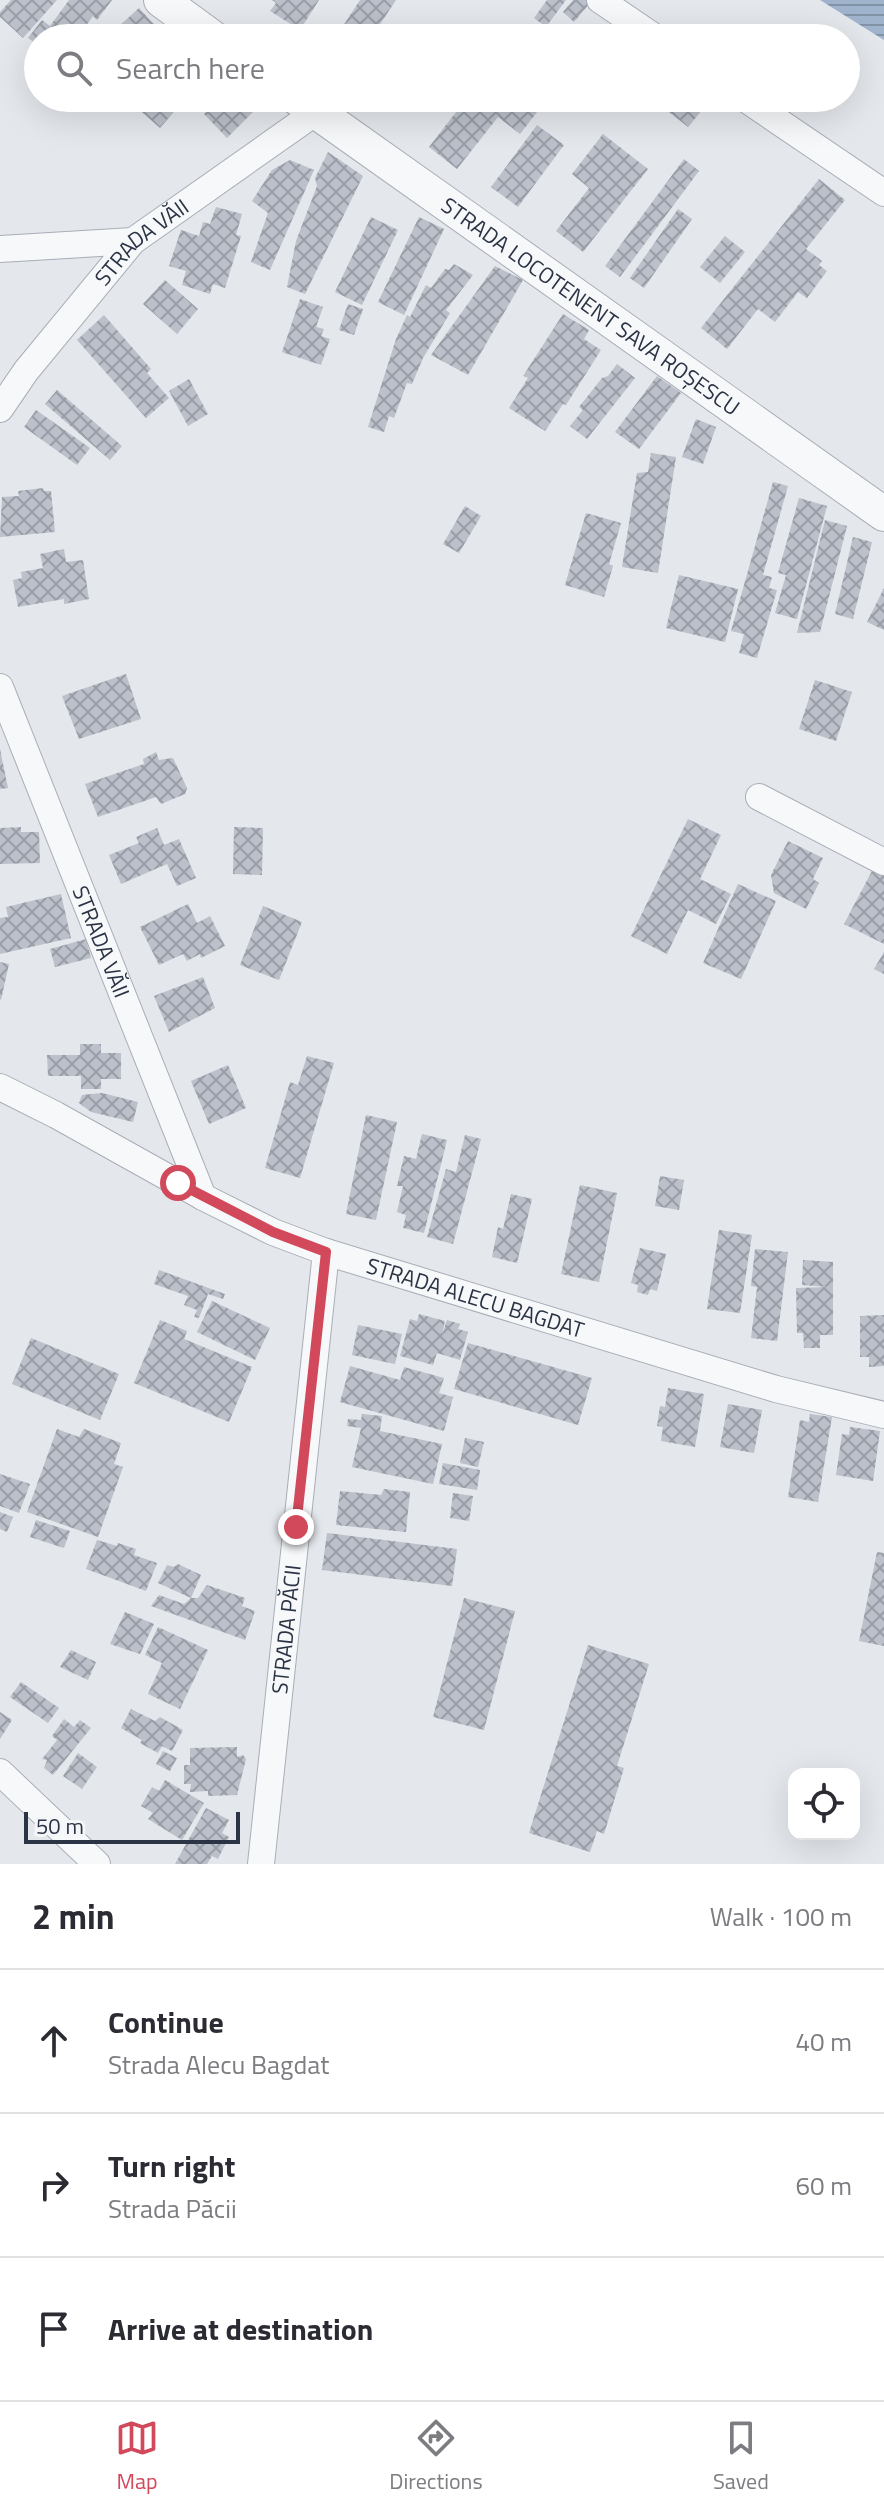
<!DOCTYPE html>
<meta charset="utf-8">
<style>
body{margin:0;font-family:"Titillium Web",sans-serif;background:#f7f7f7;color:#2b2b33}
.controls{position:absolute;right:24px;bottom:24px;display:grid;overflow:hidden;border-radius:16px;box-shadow:0 8px 32px #0002}
.controls button{width:72px;height:72px;display:grid;place-items:center;padding:0;border:0;border-bottom:2px solid #e1e1e2;background:#fff;color:#2b2b33;font:40px sans-serif}
.scale{position:absolute;left:24px;bottom:20px;width:216px;box-sizing:border-box;padding-left:8px;border:4px solid #2b3445;border-top:0;font-size:22px;line-height:28px;white-space:nowrap;color:#2b3445;-webkit-text-stroke:6px #f4f6f9;paint-order:stroke}
.stop{position:absolute;width:24px;height:24px;margin:-18px;border:6px solid #d1495b;border-radius:50%;background:#fff}
.stop.end{background:#d1495b;border-color:#fff;box-shadow:0 2px 8px #0008}
.list{margin:0;padding:0;list-style:none}
h2{display:flex;justify-content:space-between;align-items:center;height:104px;margin:0;padding:0 32px;font-size:34px}
h2 small{font-size:26px;font-weight:400;color:#7c7c81}
.list li{display:grid;grid-template-columns:52px 1fr auto;gap:24px;align-items:center;box-sizing:border-box;height:144px;padding:0 32px;border-top:2px solid #e1e1e2}
.list b{display:block;font-size:30px;white-space:nowrap}
.list p{margin:0;font-size:26px;white-space:nowrap;color:#7c7c81}
.list em{font-size:26px;font-style:normal;color:#7c7c81}
.icon{flex:none;width:44px;height:44px;fill:none;stroke:currentColor;stroke-width:2;stroke-linecap:round;stroke-linejoin:round}
.map{position:relative;flex:none;width:884px;height:1864px;overflow:hidden}
.search{position:absolute;background:#fff;box-shadow:0 8px 32px #0002;left:24px;right:24px;top:24px;height:88px;display:flex;align-items:center;gap:20px;box-sizing:border-box;padding:0 28px;border-radius:44px;color:#7c7c81;font-size:30px}
.sheet{height:536px;background:#fff}
nav{display:flex;justify-content:space-around;align-items:center;box-sizing:border-box;height:112px;border-top:2px solid #e1e1e2;background:#fff;font-size:22px;color:#7c7c81}
nav a{display:grid;justify-items:center;gap:4px}
nav .on{color:#d1495b}
.map>svg:first-child{display:block}
.water{fill:url(#water-rules)}
.building{fill:url(#building-cross-hatch)}
.lines{fill:none;stroke-linecap:round;stroke-linejoin:round}
.minor-casing{stroke:#a9aeb7;stroke-width:28}
.tertiary-casing{stroke:#a9aeb7;stroke-width:36}
.minor{stroke:#f7f8fa;stroke-width:26}
.tertiary{stroke:#f7f8fa;stroke-width:34}
.route{stroke:#d1495b;stroke-width:10}
.labels{text-anchor:middle;stroke-width:6;stroke-linejoin:round;paint-order:stroke}
.street-label{font-size:22px;fill:#2b3445;stroke:#f4f6f9}
</style>
<div class="map">
<svg width="884" height="1864" viewBox="0 0 884 1864">
<defs>
<pattern id="water-rules" width="6" height="5" patternUnits="userSpaceOnUse" patternTransform="scale(2)"><rect width="6" height="5" fill="#9fb4cc"/><path d="M0 2.5h6" fill="none" stroke="#8293a7"/></pattern>
<pattern id="building-cross-hatch" width="8" height="8" patternUnits="userSpaceOnUse" patternTransform="scale(2)"><rect width="8" height="8" fill="#bbc0ca"/><path d="M0 0l8 8M0 8l8-8" fill="none" stroke="#989da6"/></pattern>
</defs>
<rect width="100%" height="100%" fill="#e4e7ec"/>
<!-- water -->
<path class="water" d="M820,0h64v40z"/>
<!-- building -->
<path class="building" d="M11,0h46l-34,38 -23,-21v-5z
M69,0h43l-15,20 -4,-4 -16,22h-39v7l-10,-7 14,-18 8,6z
M272,0h47l-19,30 -30,-19 6,-8z
M360,0h36l-25,38h-23l-9,-6z
M547,0h19l-20,27 -12,-9z
M573,0h14l3,3 -16,19 -11,-10z
M139,8l23,25 -6,5h-51l4,-3 8,2 4,-4 -4,-5z
M388,29l17,9h-22z
M126,98h60l-26,30z
M219,98h27l12,9 -31,31 -23,-24z
M467,98h81l-28,36 -22,-17 -41,52 -28,-22z
M681,98h21l6,5 -20,24 -19,-15z
M537,125l27,20 -46,62 -27,-20z
M603,134l45,35 -65,83 -27,-21 33,-43 -17,-14z
M328,152l35,24 -58,118 -18,-7 9,-46 21,-55 -2,-8z
M684,159l15,12 -79,106 -15,-11z
M290,160l24,10 -44,100 -19,-8 17,-49 -16,-12 20,-31z
M819,179l26,21 -39,49 16,12 -3,4 8,6 -20,27 -9,-6 -23,30 -17,-13 -31,40 -26,-21z
M216,207l26,7 -6,21 5,1 -16,52 -12,-4 -3,10 -28,-9 4,-14 -17,-5 12,-36 18,6 4,-14 7,2z
M678,209l14,10 -48,69 -14,-10z
M371,217l27,13 -36,75 -27,-13z
M419,217l25,12 -40,86 -26,-13z
M725,236l20,16 -25,31 -20,-16z
M454,264l19,11 -27,35 4,3 -27,45 -11,26 -5,-1 -13,35 -5,-2 -5,16 -16,-5 28,-88 11,-24 3,2 16,-32 5,3 14,-19 4,1z
M495,266l28,14 -55,95 -37,-20z
M165,280l33,29 -21,25 -34,-30z
M300,299l23,8 -7,20 8,2 -3,7 9,3 -9,26 -39,-13z
M348,304l15,5 -9,26 -15,-5z
M563,314l26,16 -5,9 17,11 -35,55 -3,-1 -18,27 -36,-23 19,-30 -5,-2z
M104,315l47,54 -4,4 22,25 -23,20 -69,-78z
M617,364l18,14 -48,61 -17,-13 13,-16 -4,-3 23,-29 6,-2z
M657,376l24,17 -42,56 -24,-17z
M189,379l19,35 -20,12 -19,-35z
M57,390l65,56 -12,14 -65,-56z
M36,410l54,38 -13,17 -53,-38z
M696,419l20,8 -13,37 -21,-7z
M651,453l25,4 -18,116 -36,-6 15,-94 11,-1z
M773,482l15,4 -25,89 9,2 -3,11 8,2 -20,68 -18,-5 5,-19 -13,-3z
M43,488l1,3h7l4,41 -55,5 2,-40 17,-1 -1,-5z
M799,498l28,8 -30,113 -22,-6 11,-38 -8,-2z
M465,506l16,10 -22,37 -16,-9z
M586,513l35,10 -12,41 4,2 -9,31 -39,-12z
M825,520l22,6 -27,106 -23,1z
M853,537l19,5 -19,77 -18,-5z
M64,549l2,13 17,-2 6,39 -25,5v-5l-46,8 -5,-27 9,-2 -1,-6 22,-4 -3,-14z
M679,575l59,14 -13,53 -59,-14z
M884,588v42l-17,-8z
M126,674l15,45 -62,20 -17,-43z
M815,680l37,12 -16,49 -37,-12z
M0,749l8,39 -8,1z
M156,752l3,8 14,-2 14,30 -2,6 -24,10 -5,-7 -58,20 -13,-33 59,-20 -1,-5z
M688,819l33,16 -21,44 31,15 -15,30 -28,-14 -21,44 -36,-18z
M21,827v5h18l1,31 -40,1v-36z
M234,827l29,1 -1,47 -29,-1z
M157,828l7,17 15,-6 17,39 -19,8 -10,-22 -46,20 -12,-29 30,-12 -3,-6z
M788,841l35,17 -10,21 6,4 -13,26 -32,-16 -3,-18z
M873,869l11,5v70l-40,-20z
M738,884l38,17 -35,78 -38,-16z
M61,894l10,44 -71,16v-36l8,-1 -2,-10z
M188,904l9,19 13,-7 15,30 -24,12 -1,-4 -13,7 -4,-7 -24,11 -19,-38z
M263,906l39,16 -23,58 -39,-15z
M86,939l5,19 -36,9 -5,-18z
M884,952v22l-10,-5z
M0,962l9,2 -8,36 -1,-1z
M203,977l12,31 -46,24 -15,-36z
M80,1044h21v9h20v26h-20v10h-20v-13h-33l-1,-21h33z
M307,1056l27,7 -34,115 -35,-10 25,-86 8,3z
M228,1065l18,43 -37,16 -18,-43z
M102,1093l36,9 -5,20 -42,-10 -12,-9 3,-8z
M366,1115l31,7 -21,98 -30,-6z
M422,1134l25,6 -23,93 -21,-5 3,-13 -9,-3 6,-26h-6l7,-30 12,3z
M465,1135l16,4 -28,105 -26,-7 19,-68 10,3z
M660,1176l24,4 -5,30 -24,-4z
M580,1185l37,8 -18,89 -38,-8z
M511,1194l21,5 -15,64 -25,-6 6,-30 5,2z
M719,1230l33,5 -12,78 -33,-4z
M640,1248l26,6 -9,37 -7,-2 -2,6 -11,-3 1,-7 -7,-2z
M755,1249l33,3 -11,89 -26,-3 6,-51 -6,-1z
M803,1260l30,2v73h-13v13h-16l-1,-15h-6l-1,-45 32,-1 -26,-2z
M159,1270l66,24 -2,5 -15,-5 -9,24 -5,-1 3,-7 -13,-5 4,-9 -34,-12z
M212,1301l58,27 -15,32 -58,-28z
M419,1314l26,7 -3,14 5,-15 13,4 -2,5 10,3 -8,28 -23,-7 -4,12 -33,-9 10,-37 7,2z
M884,1315v51l-15,1v-10h-9v-41z
M160,1320l27,11 -3,8 68,28 -23,55 -95,-39z
M358,1325l44,9 -7,30 -43,-9z
M31,1338l88,36 -19,46 -88,-36z
M468,1343l124,35 -14,47 -124,-36z
M350,1366l50,14 4,-13 40,11 -5,15 14,4 -9,34 -104,-29z
M668,1388l36,6 -9,53 -34,-6 2,-14 -6,-1 3,-20 5,1z
M728,1404l34,6 -8,43 -34,-6z
M362,1414l20,2 -2,15 62,13 -9,40 -81,-17 9,-39 -14,-2 1,-7 13,1z
M810,1414l22,3 -14,85 -30,-5 12,-77 9,2z
M850,1427l30,4 -7,50 -37,-6 6,-41 7,1z
M57,1429l22,8 5,-8 37,14 -7,21 9,3 -25,70 -71,-25z
M465,1438l19,4 -6,25 -18,-4z
M443,1463l37,7 -3,20 -38,-6z
M0,1474l30,10 -11,29 -19,-7z
M384,1489l26,3 -4,40 -70,-7 4,-34 41,4z
M453,1493l20,3 -4,25 -19,-3z
M0,1512l13,5 -6,15 -7,-3z
M36,1520l34,11 -6,17 -34,-11z
M327,1533l130,16 -5,37 -130,-16z
M97,1540l20,6 1,-3 18,6 -2,6 23,8 -11,28 -60,-22z
M877,1552l7,1v93l-25,-5z
M178,1564l23,11 -10,23 -33,-15 9,-18 7,2z
M207,1585l38,13 -3,8 13,5 -10,29 -94,-34 8,-11 25,9 7,-6h7z
M464,1598l51,13 -31,119 -51,-13z
M125,1612l29,12 -14,30 -30,-10z
M158,1627l50,23 -28,59 -32,-15 14,-31 -17,-8z
M588,1645l61,19 -32,102 7,2 -20,66 -7,-3 -7,21 -61,-19z
M71,1650l25,12 -8,18 -28,-13z
M21,1682l38,26 -11,15 -38,-26z
M131,1709l24,12 5,-4 23,13 -11,21 -10,-5 -4,7 -18,-10 2,-3 -21,-12z
M0,1712l12,8 -12,19z
M64,1719l10,8 6,-7 11,8 -38,47 -9,-7 3,-8 -5,-1 15,-19 -5,-4z
M237,1747v10l6,-2 3,4 -9,36 -29,1v-5l-18,1 1,-8h-7v-19h6v-17z
M163,1751l14,7 -7,13 -14,-7z
M78,1753l19,14 -15,22 -19,-13z
M165,1780l39,23 -22,37 -34,-21 5,-6 -12,-7 11,-19 7,4z
M206,1808l23,12 -7,13 7,4 -11,22 -6,-3 -5,8h-32z"/>
<g class="lines">
<defs>
<g id="minor">
<path d="M600,0l56,38"/>
<path d="M744,98l140,95"/>
<path d="M0,249l133,-8"/>
<path id="s1" d="M0,409l26,-38 107,-130 183,-129"/>
<path id="s2" d="M0,687l203,510"/>
<path d="M759,797l125,65"/>
<path id="s3" d="M0,1087l56,28 147,82 70,35 53,20 450,137 108,26"/>
<path d="M0,1772l97,92"/>
<path id="s4" d="M261,1864l65,-612"/>
</g>
<g id="tertiary">
<path d="M161,0l52,38"/>
<path id="s5" d="M297,98l587,416"/>
</g>
</defs>
<!-- minor casing -->
<use href="#minor" class="minor-casing"/>
<!-- tertiary casing -->
<use href="#tertiary" class="tertiary-casing"/>
<!-- minor -->
<use href="#minor" class="minor"/>
<!-- tertiary -->
<use href="#tertiary" class="tertiary"/>
</g>
<g class="lines">
<!-- route -->
<path class="route" d="M178,1183l95,49 53,20 -30,275"/>
</g>
<g class="labels">
<!-- street labels -->
<g class="street-label">
<text dy="8" stroke="none"><textPath href="#s1" startOffset="220">STRADA VĂII</textPath></text>
<text dy="8" stroke="none"><textPath href="#s5" startOffset="360">STRADA LOCOTENENT SAVA ROȘESCU</textPath></text>
<text dy="8" stroke="none"><textPath href="#s2" startOffset="274">STRADA VĂII</textPath></text>
<text dy="8" stroke="none"><textPath href="#s3" startOffset="522">STRADA ALECU BAGDAT</textPath></text>
<text dy="8" stroke="none"><textPath href="#s4" startOffset="236">STRADA PĂCII</textPath></text>
</g>
</g>
</svg>
<div class="controls">
<button><svg class="icon" aria-label="locate" viewBox="0 0 24 24"><circle cx="12" cy="12" r="6"/><path d="M12 2v4M12 18v4M2 12h4M18 12h4"/></svg></button>
</div>
<div class="scale">50 m</div>
<div class="stop" style="left:178px;top:1183px"></div>
<div class="stop end" style="left:296px;top:1527px"></div>
<div class="search"><svg class="icon" aria-label="search" viewBox="0 0 24 24"><circle cx="10" cy="10" r="6"/><path d="M15 15l6 6"/></svg>Search here</div>
</div>
<section class="sheet">
<h2>2 min<small>Walk · 100 m</small></h2>
<ul class="list">
<li><svg class="icon" aria-label="ahead" viewBox="0 0 24 24"><path d="M12 20V5M6 11l6-6 6 6"/></svg><div><b>Continue</b><p>Strada Alecu Bagdat</p></div><em>40 m</em></li>
<li><svg class="icon" aria-label="right" viewBox="0 0 24 24"><path d="M7 20v-9h11M14 6l5 5-5 5"/></svg><div><b>Turn right</b><p>Strada Păcii</p></div><em>60 m</em></li>
<li><svg class="icon" aria-label="arrive" viewBox="0 0 24 24"><path d="M6 21V4h12l-3 4 3 4H6"/></svg><div><b>Arrive at destination</b></div></li>
</ul>
</section>
<nav>
<a class="on"><svg class="icon" aria-label="map" viewBox="0 0 24 24"><path d="M3 6l6-2 6 2 6-2v14l-6 2-6-2-6 2zM9 4v14M15 6v14"/></svg>Map</a>
<a><svg class="icon" aria-label="directions" viewBox="0 0 24 24"><path d="M12 3l9 9-9 9-9-9zM9 14v-3h6M13 9l2 2-2 2"/></svg>Directions</a>
<a><svg class="icon" aria-label="saved" viewBox="0 0 24 24"><path d="M7 4h10v16l-5-4-5 4z"/></svg>Saved</a>
</nav>
